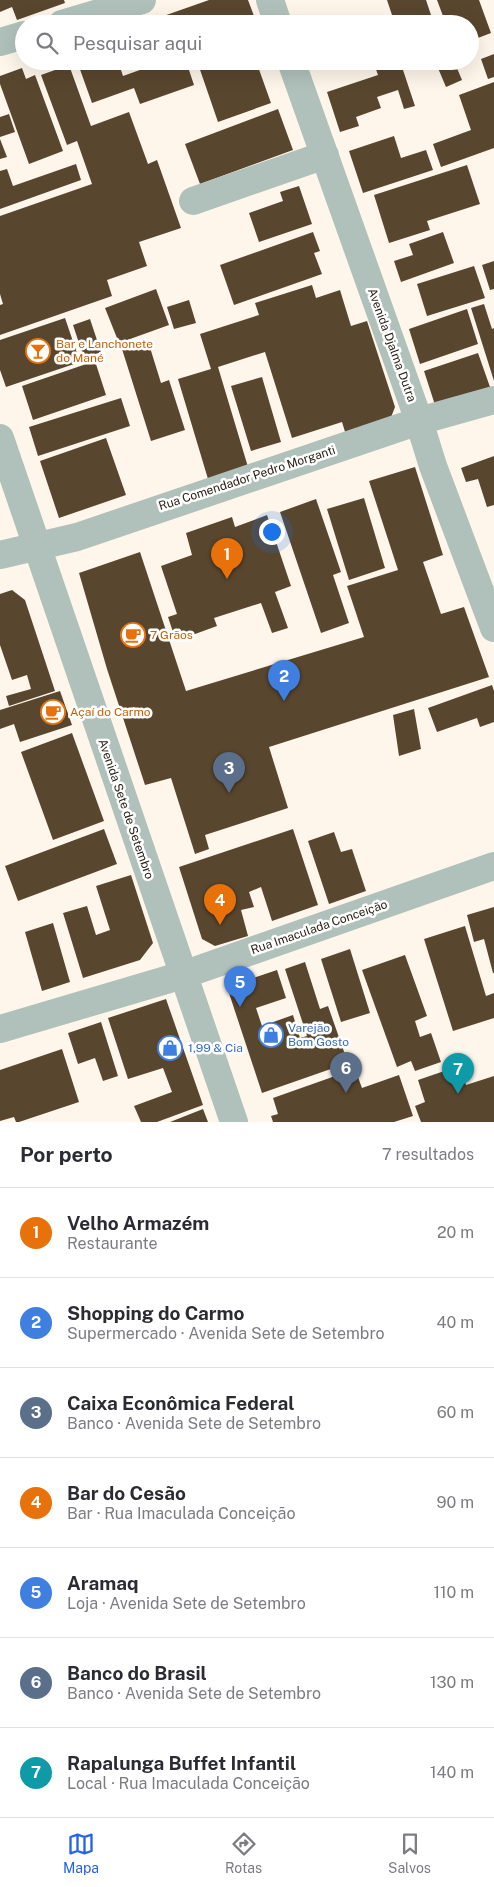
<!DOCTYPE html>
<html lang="pt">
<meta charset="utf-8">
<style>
body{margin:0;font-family:"Public Sans",sans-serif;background:#f7f7f7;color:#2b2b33}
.you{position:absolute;left:271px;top:531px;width:18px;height:18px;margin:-12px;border:4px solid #fff;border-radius:50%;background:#1a73e8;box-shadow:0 0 0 8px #1a73e833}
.badge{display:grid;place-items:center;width:32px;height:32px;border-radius:50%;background:#2563eb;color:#fff;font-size:16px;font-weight:700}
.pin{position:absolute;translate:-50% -41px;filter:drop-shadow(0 1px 2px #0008)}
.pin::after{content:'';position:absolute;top:26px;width:18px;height:15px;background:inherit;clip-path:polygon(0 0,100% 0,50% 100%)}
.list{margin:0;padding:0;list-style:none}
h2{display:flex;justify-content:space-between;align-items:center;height:65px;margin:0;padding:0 20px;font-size:21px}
h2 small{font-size:16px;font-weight:400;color:#7c7c81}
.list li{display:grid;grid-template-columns:32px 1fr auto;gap:15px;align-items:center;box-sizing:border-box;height:90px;padding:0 20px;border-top:1px solid #e1e1e2}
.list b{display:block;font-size:19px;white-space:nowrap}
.list p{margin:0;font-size:16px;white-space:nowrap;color:#7c7c81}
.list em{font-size:16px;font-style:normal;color:#7c7c81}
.icon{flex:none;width:28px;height:28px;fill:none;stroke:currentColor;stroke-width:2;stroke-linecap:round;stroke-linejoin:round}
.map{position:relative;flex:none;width:494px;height:1122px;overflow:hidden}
.search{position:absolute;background:#fff;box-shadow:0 5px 20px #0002;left:15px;right:15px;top:15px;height:55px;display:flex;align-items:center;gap:12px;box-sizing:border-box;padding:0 18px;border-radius:28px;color:#7c7c81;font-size:19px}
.sheet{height:695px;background:#fff}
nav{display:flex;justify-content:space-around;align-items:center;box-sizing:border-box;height:70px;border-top:1px solid #e1e1e2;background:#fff;font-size:14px;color:#7c7c81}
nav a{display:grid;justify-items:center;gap:2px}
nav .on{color:#2563eb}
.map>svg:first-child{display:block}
.building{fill:#59462e}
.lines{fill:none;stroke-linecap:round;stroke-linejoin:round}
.minor{stroke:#b0c1bb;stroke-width:28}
.tertiary{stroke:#b0c1bb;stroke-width:28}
.labels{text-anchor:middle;stroke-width:5;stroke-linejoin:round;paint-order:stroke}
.food-label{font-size:12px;fill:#c56008;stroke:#fff;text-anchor:start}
.street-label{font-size:12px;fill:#2b2319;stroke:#fff}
.shop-label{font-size:12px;fill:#366cbe;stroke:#fff;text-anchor:start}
</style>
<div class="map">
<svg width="494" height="1122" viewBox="0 0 494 1122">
<rect width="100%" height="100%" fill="#fff6eb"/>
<!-- building -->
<path class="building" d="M0,0h64l1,3 -48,17 -5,-13 -12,5z
M209,0h39l9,24h-100l-2,-5z
M387,0h39l8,24h-39z
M437,0h42l12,33 -21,8v-17h-24z
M494,54v23l-6,2 -7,-20z
M77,61h41l5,15 42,-15h21l8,24 -54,19 -6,-16 -42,15z
M197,61h59l15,42 -53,19z
M373,61h27l15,45 -11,3 -6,-19 -21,7 4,11 -25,9 3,9 -19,6 -13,-40 51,-17z
M435,61h19l8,19 -16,7z
M69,65l22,61 38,-14 19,52 9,-4 24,68 -42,14 8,24 -40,14 5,16 -112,39v-30l3,-1 -3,-10v-78l92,-32 -15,-43 -10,4 -26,-70z
M22,68l4,11 9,-4 28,76 -34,13 -29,-80v-8z
M494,82v66l-53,19 -8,-23 38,-14 -12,-35z
M278,109l15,41 -93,34 -15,-40z
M9,114l6,18 -15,5v-20z
M394,136l7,22 25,-8 7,20 -70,23 -14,-42z
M0,139l7,18 -7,2z
M76,164l5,16 -81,29v-38l7,-2 6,17z
M467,165l13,39 -53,17 3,9 -41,13 -15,-48z
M299,186l13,38 -53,18 -10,-29 34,-12 -3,-9z
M313,232l7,19 -6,2 8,21 -88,31 -14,-40z
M443,232l11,31 -53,19 -7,-21 19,-6 -4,-11z
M494,261v28l-4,1 -8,-25z
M474,266l11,32 -58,18 -10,-32z
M312,285l4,13 24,-8 11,36 16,-5 28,86 -5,13 -44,15 -4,-13 -50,16 -27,-86 -47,15 30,100 -40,12 -30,-100 33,-10 -11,-35 59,-19 -4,-12z
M156,289l13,36 -50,18 -14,-35z
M189,300l7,23 -22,6 -7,-22z
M484,304l8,25 2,-1v53l-23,-73z
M467,309l11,35 -58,20 -11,-35z
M65,318l15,44 -74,25 -6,-17v-30z
M90,319l11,33 -17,6 -11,-33z
M148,341l13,42 8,-3 16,50 -34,11 -29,-92z
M478,353l12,34 -55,18 -11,-34z
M95,361l11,34 -73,25 -11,-34z
M262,377l19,65 -30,9 -20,-65z
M121,398l9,28 -92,30 -9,-29z
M106,438l20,57 -67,23 -19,-57z
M494,456v49l-7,2 -9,-28 -12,3 -5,-14z
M415,467l28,88 -20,7 18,52 23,-7 25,70 -220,70 19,61 -83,27 4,14 -14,5 -24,-76 -26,7 -38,-116 -28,-96 61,-21 46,139 178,-54 -17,-51 51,-16 -29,-89z
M364,498l21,70 -36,12 -22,-71z
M316,499l25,73 -8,3 16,48 -28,10 -41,-121z
M267,515l24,71 -16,6 13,36 -16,5 -11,-30 -47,15 3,8 -41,15 -8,-24 9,-3 -16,-48 31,-11 -6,-22 46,-16 3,10z
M12,590l13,10 30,91 -46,15 -3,-10 25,-7 -4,-14 -15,5 -12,-35v-51z
M492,685l2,6v31l-14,5 -3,-9 -40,14 -9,-24z
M60,691l12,34 -52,17 -6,-18 -14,5v-19z
M414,709l7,40 -22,7 -6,-41z
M72,733l32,88 -51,19 -32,-88z
M104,829l13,35 -99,37 -13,-35z
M293,829l25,76 -46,16 -11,-34 -12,5 5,15 -13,3 7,26 -33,10 -13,-7 -23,-72z
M334,832l7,20 11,-3 14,42 -37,13 -21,-63z
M131,875l22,68 -13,17 -57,18 -20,-65 24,-7 9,29 14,-5 -14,-44z
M494,907v66h-1l-9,-34 -10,3 -7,-27z
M53,923l17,59 -28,9 -17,-59z
M465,926l21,70 8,-3v25l-41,13 -29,-92z
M350,949l20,64 -29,9 -20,-63z
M405,955l22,61 -12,5 5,16 11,-4 10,29 -26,9 -4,-10 -14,6 -35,-97z
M305,962l15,47 8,-3 20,57 -86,30 -35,-106 50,-17 9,28 -30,10 6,18 31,-11 7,23 7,-2 -22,-67z
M166,999l37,106 -46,17h-16l-7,-16 38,-14 -9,-24 -35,11 -20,-61z
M101,1022l17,54 -15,5 -8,-23 -17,6 -10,-31z
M62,1049l17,53 -60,20h-3l-2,-5 -14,4v-51z
M459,1066l7,19 28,-9v46h-73l-6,-16 10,-4 -7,-22z
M355,1069l7,19 37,-13 14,41 -19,6h-121l-2,-6 7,-2 -5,-16z
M203,1109l5,13h-38z"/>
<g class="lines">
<!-- minor -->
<path class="minor" d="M270,0l8,24
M62,24l80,-24
M0,42l24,-7
M291,61l128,360 14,45 61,162
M193,201l132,-46
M0,555l77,-18 342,-116 75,-21
M0,1029l183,-54 311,-109"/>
<!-- tertiary -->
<path class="tertiary" d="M0,438l234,684"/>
</g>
<!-- icons -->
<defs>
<symbol id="bar-ring" viewBox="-11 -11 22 22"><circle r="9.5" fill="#fff" stroke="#e8710a" stroke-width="1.5"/><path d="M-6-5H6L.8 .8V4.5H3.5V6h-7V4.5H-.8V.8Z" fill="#e8710a"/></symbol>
<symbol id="cafe-ring" viewBox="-11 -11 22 22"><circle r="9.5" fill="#fff" stroke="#e8710a" stroke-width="1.5"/><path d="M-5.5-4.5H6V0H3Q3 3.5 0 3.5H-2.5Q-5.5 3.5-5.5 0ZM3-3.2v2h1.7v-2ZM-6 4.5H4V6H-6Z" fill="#e8710a"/></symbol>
<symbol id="shop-ring" viewBox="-11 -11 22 22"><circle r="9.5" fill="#fff" stroke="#3f7fe0" stroke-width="1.5"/><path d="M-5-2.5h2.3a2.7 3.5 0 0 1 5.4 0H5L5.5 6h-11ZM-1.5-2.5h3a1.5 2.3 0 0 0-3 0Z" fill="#3f7fe0"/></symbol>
</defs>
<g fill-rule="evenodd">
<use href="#bar-ring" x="24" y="337" width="28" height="28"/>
<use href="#cafe-ring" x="119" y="621" width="28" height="28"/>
<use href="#cafe-ring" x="39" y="698" width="28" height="28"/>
<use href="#shop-ring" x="257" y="1021" width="28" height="28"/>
<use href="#shop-ring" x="156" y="1034" width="28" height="28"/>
</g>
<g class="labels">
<!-- food labels -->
<g class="food-label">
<text x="56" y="348">Bar e Lanchonete<tspan x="56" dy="14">do Mané</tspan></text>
<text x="150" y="639">7 Grãos</text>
<text x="70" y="716">Açaí do Carmo</text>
</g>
<!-- street labels -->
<g class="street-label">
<text transform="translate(392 345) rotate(70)" y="4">Avenida Djalma Dutra</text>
<text transform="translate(247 478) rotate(-18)" y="4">Rua Comendador Pedro Morganti</text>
<text transform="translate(126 809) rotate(71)" y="4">Avenida Sete de Setembro</text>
<text transform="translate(319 927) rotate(-19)" y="4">Rua Imaculada Conceição</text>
</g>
<!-- shop labels -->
<g class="shop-label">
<text x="288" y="1032">Varejão<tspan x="288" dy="14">Bom Gosto</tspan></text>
<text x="188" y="1052">1,99 &amp; Cia</text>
</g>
</g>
</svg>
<div class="you"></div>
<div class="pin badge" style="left:227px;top:579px;background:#e8710a">1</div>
<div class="pin badge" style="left:284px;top:701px;background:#3f7fe0">2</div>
<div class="pin badge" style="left:229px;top:793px;background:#5c6f8a">3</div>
<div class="pin badge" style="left:220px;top:925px;background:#e8710a">4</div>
<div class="pin badge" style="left:240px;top:1007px;background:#3f7fe0">5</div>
<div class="pin badge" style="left:346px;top:1093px;background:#5c6f8a">6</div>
<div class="pin badge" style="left:458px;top:1094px;background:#0f9aa8">7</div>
<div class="search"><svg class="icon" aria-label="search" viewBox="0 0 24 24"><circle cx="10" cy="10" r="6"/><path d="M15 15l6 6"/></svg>Pesquisar aqui</div>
</div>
<section class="sheet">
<h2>Por perto<small>7 resultados</small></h2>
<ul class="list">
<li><span class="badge" style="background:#e8710a">1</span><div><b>Velho Armazém</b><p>Restaurante</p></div><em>20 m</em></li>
<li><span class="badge" style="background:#3f7fe0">2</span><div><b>Shopping do Carmo</b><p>Supermercado · Avenida Sete de Setembro</p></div><em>40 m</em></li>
<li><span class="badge" style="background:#5c6f8a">3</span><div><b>Caixa Econômica Federal</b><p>Banco · Avenida Sete de Setembro</p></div><em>60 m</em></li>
<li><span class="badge" style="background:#e8710a">4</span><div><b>Bar do Cesão</b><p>Bar · Rua Imaculada Conceição</p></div><em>90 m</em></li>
<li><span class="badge" style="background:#3f7fe0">5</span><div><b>Aramaq</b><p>Loja · Avenida Sete de Setembro</p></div><em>110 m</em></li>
<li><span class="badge" style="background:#5c6f8a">6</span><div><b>Banco do Brasil</b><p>Banco · Avenida Sete de Setembro</p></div><em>130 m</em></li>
<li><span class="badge" style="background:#0f9aa8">7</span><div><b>Rapalunga Buffet Infantil</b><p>Local · Rua Imaculada Conceição</p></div><em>140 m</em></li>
</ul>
</section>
<nav>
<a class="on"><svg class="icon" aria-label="map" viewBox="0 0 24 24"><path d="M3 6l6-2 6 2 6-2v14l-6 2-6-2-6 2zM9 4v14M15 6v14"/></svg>Mapa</a>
<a><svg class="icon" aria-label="directions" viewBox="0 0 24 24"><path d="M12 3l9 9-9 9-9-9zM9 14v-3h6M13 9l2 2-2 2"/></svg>Rotas</a>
<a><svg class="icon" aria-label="saved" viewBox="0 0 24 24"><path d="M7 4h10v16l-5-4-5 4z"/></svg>Salvos</a>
</nav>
